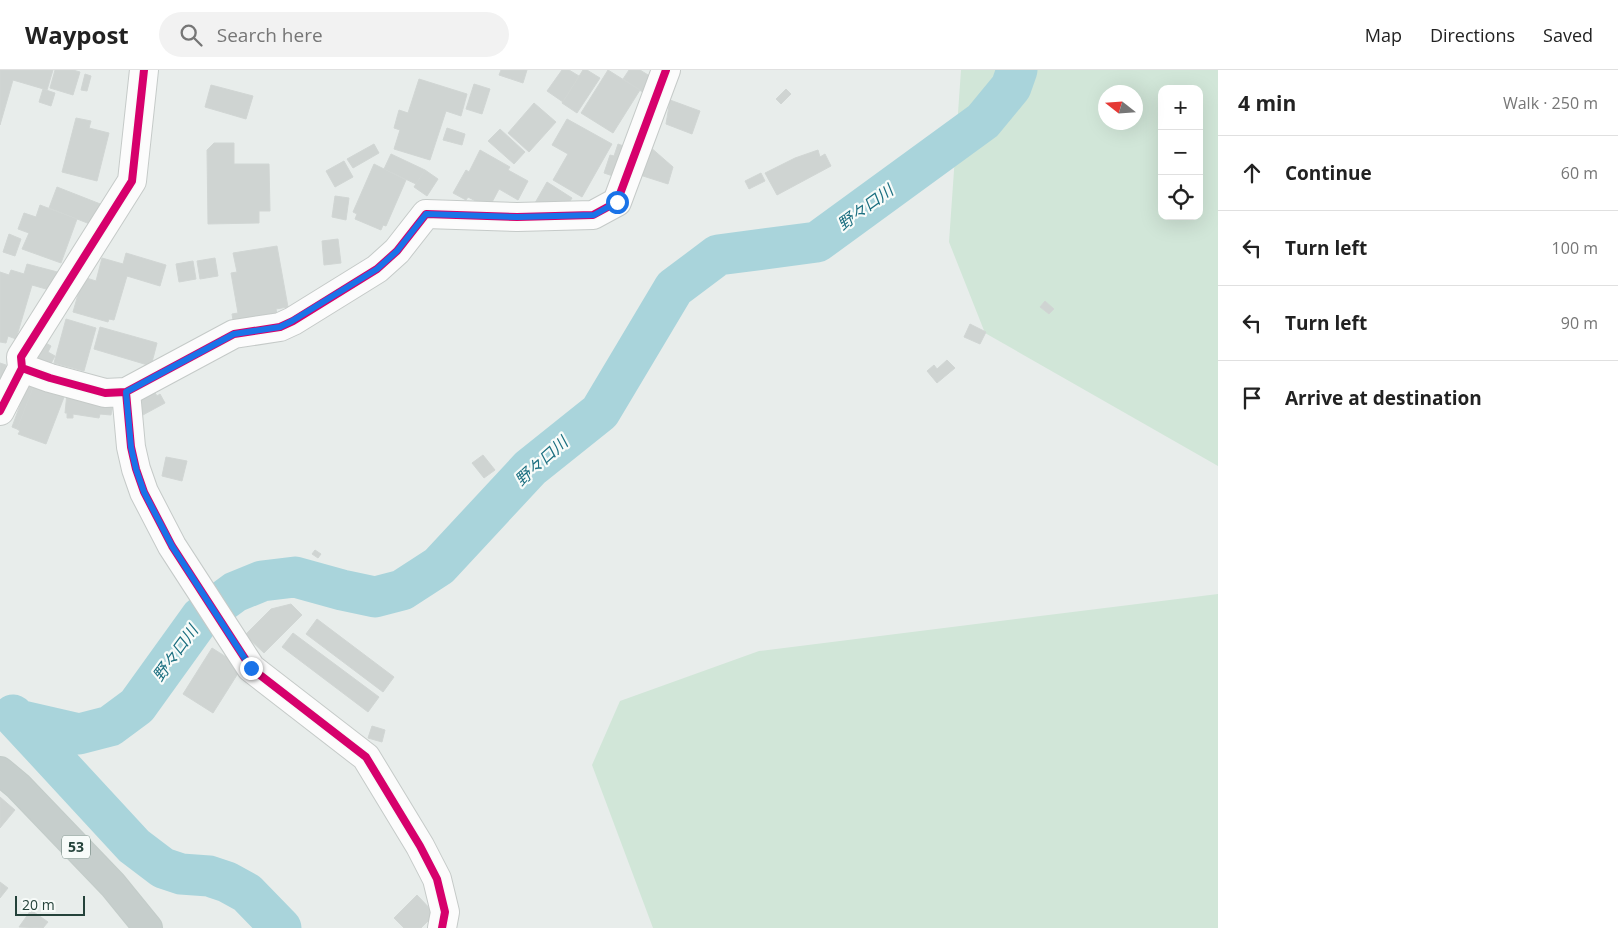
<!DOCTYPE html>
<meta charset="utf-8">
<style>
body{margin:0;font-family:"Open Sans","Noto Sans JP",sans-serif;background:#f2f2f2;color:#222}
.controls{position:absolute;right:15px;top:15px;display:grid;overflow:hidden;border-radius:10px;box-shadow:0 5px 20px #0002}
.controls button{width:45px;height:45px;display:grid;place-items:center;padding:0;border:0;border-bottom:1px solid #e0e0e0;background:#fff;color:#222;font:25px sans-serif}
.compass{position:absolute;left:1098px;top:15px;width:45px;height:45px;border-radius:50%;background:#fff;box-shadow:0 5px 20px #0002;rotate:287deg}
.scale{position:absolute;left:15px;bottom:12px;width:70px;box-sizing:border-box;padding-left:5px;border:2px solid #24423a;border-top:0;font-size:14px;line-height:18px;white-space:nowrap;color:#24423a;-webkit-text-stroke:4px #f7fbf9;paint-order:stroke}
.stop{position:absolute;width:15px;height:15px;margin:-11px;border:4px solid #1a73e8;border-radius:50%;background:#fff}
.stop.end{background:#1a73e8;border-color:#fff;box-shadow:0 1px 5px #0008}
.list{margin:0;padding:0;list-style:none}
h2{display:flex;justify-content:space-between;align-items:center;height:65px;margin:0;padding:0 20px;font-size:21px}
h2 small{font-size:16px;font-weight:400;color:#767676}
.list li{display:grid;grid-template-columns:32px 1fr auto;gap:15px;align-items:center;box-sizing:border-box;height:75px;padding:0 20px;border-top:1px solid #e0e0e0}
.list b{display:block;font-size:19px;white-space:nowrap}
.list em{font-size:16px;font-style:normal;color:#767676}
.icon{flex:none;width:28px;height:28px;fill:none;stroke:currentColor;stroke-width:2;stroke-linecap:round;stroke-linejoin:round}
.map{position:relative;flex:none;width:1218px;height:858px;overflow:hidden}
header{display:flex;align-items:center;gap:30px;box-sizing:border-box;height:70px;padding:0 25px;background:#fff;border-bottom:1px solid #e0e0e0}
header strong{font-size:24px}
nav{display:flex;gap:28px;margin-inline-start:auto;font-size:18px}
.search{width:350px;height:45px;background:#f2f2f2;display:flex;align-items:center;gap:12px;box-sizing:border-box;padding:0 18px;border-radius:28px;color:#767676;font-size:19px}
main{display:flex}
aside{flex:1;background:#fff}
.map>svg:first-child{display:block}
.green{fill:#d1e6d8;fill-rule:evenodd}
.lines{fill:none;stroke-linecap:round;stroke-linejoin:round}
.river{stroke:#a9d4db;stroke-width:41}
.building{fill:#cfd4d2;stroke:#d1d6d4}
.minor-casing{stroke:#c5cac8;stroke-width:30}
.trunk-casing{stroke:#c3ccc9;stroke-width:30}
.minor{stroke:#fcfcfc;stroke-width:28}
.trunk{stroke:#c6cecc;stroke-width:28}
.cycleway-casing{stroke:#f7fbf9;stroke-width:11}
.cycleway{stroke:#d6006c;stroke-width:8}
.route{stroke:#1a73e8;stroke-width:6}
.labels{text-anchor:middle;stroke-width:4.5;stroke-linejoin:round;paint-order:stroke}
.shield{fill:#f7fbf9;stroke:#637a73;stroke-width:1}
.shield-label{font-size:14px;font-weight:bold;fill:#24423a}
.water-label{font-size:16px;font-style:italic;fill:#1c6f80;stroke:#f7fbf9}
</style>
<header>
<strong>Waypost</strong>
<div class="search"><svg class="icon" aria-label="search" viewBox="0 0 24 24"><circle cx="10" cy="10" r="6"/><path d="M15 15l6 6"/></svg>Search here</div>
<nav><a>Map</a><a>Directions</a><a>Saved</a></nav>
</header>
<main>
<div class="map">
<svg width="1218" height="858" viewBox="0 0 1218 858">
<rect width="100%" height="100%" fill="#e8edeb"/>
<!-- green -->
<path class="green" d="M961,0h257v396l-233,-133 -36,-91zM1162,19h37v127h-37zM1106,22h30v30h-30z
M1218,524v334h-565l-61,-163 28,-64 139,-50z"/>
<g class="lines">
<!-- river -->
<path class="river" d="M13,645l121,131 29,22 18,6 28,2 18,6 20,11 34,35
M18,650l61,14 31,-8 27,-20 64,-89 34,-25 27,-11 33,-4 47,13 33,7 27,-7 37,-24 91,-98 70,-56 74,-124 44,-33 99,-13 166,-121 28,-34 6,-17"/>
</g>
<!-- building -->
<path class="building" d="M0,0h53l-6,20 -34,-10 -13,45z
M55,0h18l7,2 -7,23 -23,-7z
M501,0h26l-4,13 -24,-8z
M562,0h7l10,6 -16,26 -16,-11z
M583,0h4l13,8 -23,35 -15,-10z
M608,0l32,20 -27,43 -32,-20z
M629,0h11l13,8 -9,15 -21,-14z
M85,4l6,2 -4,15 -6,-1z
M419,9l48,15 -6,22 -15,-5 -16,49 -36,-11 6,-19 -6,-2 5,-18 9,3z
M474,14l16,5 -8,25 -16,-5z
M211,15l42,11 -7,23 -41,-12z
M43,19l12,4 -4,13 -12,-4z
M786,19l5,5 -10,10 -5,-5z
M670,30l30,11 -8,23 -26,-10z
M534,33l22,19 -27,30 -21,-19z
M76,48l15,3 -2,7 20,5 -12,48 -35,-9z
M567,49l45,25 -30,53 -29,-17 15,-26 -16,-9z
M447,58l18,6 -3,11 -19,-5z
M500,59l25,23 -11,12 -26,-23z
M214,73h20v21h35l1,47h-11v12l-51,1 -1,-74z
M374,74l5,9 -26,15 -6,-9z
M618,74l11,4 -10,30 -15,-5 6,-18 4,1z
M649,76l24,21 -5,17 -28,-9z
M480,80l30,17 -2,3 20,11 -10,19 -19,-11 -10,19 -21,-11 -2,3 -13,-7 13,-23 3,2z
M818,80l2,7 5,-3 6,12 -54,29 -12,-22 30,-15z
M391,84l34,16 -9,14 -32,-15z
M344,91l9,16 -18,10 -9,-16z
M374,94l32,16 -20,46 -3,-1 -2,5 -26,-11 2,-5 -4,-2z
M425,100l13,9 -11,17 -13,-9z
M761,103l4,8 -16,8 -4,-8z
M547,112l25,16 -7,11 -17,2 -13,-8z
M57,117l46,18 -8,21 -46,-18z
M335,126l14,2 -3,22 -14,-3z
M40,135l37,14 -16,44 -39,-14 7,-16 -11,-4 6,-16 12,4z
M9,164l12,5 -6,17 -12,-4z
M338,169l3,24 -17,2 -2,-24z
M277,176l11,61 -12,2 2,10 -44,7 -2,-12 6,-1 -7,-40 6,-1 -4,-19z
M126,183l40,12 -6,21 -33,-10 -13,44 -5,-1 -1,3 -35,-10 10,-35 13,4 6,-23 21,6z
M215,188l3,18 -18,3 -3,-18z
M193,191l3,18 -17,3 -3,-18z
M27,194l38,10 -12,17 -21,-6 -16,54 -8,-3 -2,7 -6,-1v-70l9,3 2,-5 13,4z
M1045,231l9,8 -5,5 -9,-7z
M66,249l30,9 -12,43 -30,-8z
M970,254l16,8 -6,12 -16,-7z
M100,257l57,16 -6,23 -57,-17z
M44,272l7,4 -3,6 7,4 -8,15 -14,-8z
M947,290l8,8 -18,15 -10,-12 7,-6 3,4z
M0,293l6,2 -5,15h-1z
M30,308l6,2 -19,49 -5,-2z
M36,310l30,12 -20,52 -28,-10 2,-3 -3,-2z
M154,321l3,5 3,-2 5,9 -24,13 -5,-16z
M67,323l47,6 -3,16 -11,-1 -1,4 -26,-4v4h-6v-5h-2z
M483,385l12,15 -11,8 -12,-15z
M166,387l21,4 -5,20 -20,-5z
M315,480l6,4 -3,4 -6,-4z
M291,534l11,11 -38,38 -19,-18 26,-26z
M317,549l77,58 -11,15 -77,-58z
M293,563l86,64 -11,15 -86,-65z
M212,578l30,19 -29,46 -30,-19z
M372,656l13,4 -3,12 -14,-4z
M0,727l15,13 -15,18z
M0,812l8,6 -8,10z
M417,825l18,19 -14,14h-17l-10,-10z
M31,840l17,12 -5,6 -24,-1z"/>
<g class="lines">
<defs>
<path id="minor" d="M22,298l28,10 55,15 21,-1 108,-58 46,-7 13,-6 84,-52 20,-18 29,-37 91,3 76,-2 24,-13 49,-132
M126,322l5,55 5,22 8,23 28,54 79,122 115,89 54,89 17,33 8,33 -3,16
M0,341l22,-43 -1,-11 111,-176 12,-111"/>
<path id="trunk" d="M0,701l18,15 95,99 35,43"/>
</defs>
<!-- minor casing -->
<use href="#minor" class="minor-casing"/>
<!-- trunk casing -->
<use href="#trunk" class="trunk-casing"/>
<!-- minor -->
<use href="#minor" class="minor"/>
<!-- trunk -->
<use href="#trunk" class="trunk"/>
<defs>
<path id="cycleway" d="M22,298l28,10 55,15 21,-1 108,-58 46,-7 13,-6 84,-52 20,-18 29,-37 91,3 76,-2 24,-13 49,-132
M126,322l5,55 5,22 8,23 28,54 79,122 115,89 54,89 17,33 8,33 -3,16
M0,341l22,-43 -1,-11 111,-176 12,-111"/>
</defs>
<!-- cycleway casing -->
<use href="#cycleway" class="cycleway-casing"/>
<!-- cycleway -->
<use href="#cycleway" class="cycleway"/>
</g>
<g class="lines">
<!-- route -->
<path class="route" d="M251,598l-79,-122 -28,-54 -8,-23 -5,-22 -5,-55 108,-58 46,-7 12,-6 85,-52 20,-18 29,-37 91,3 77,-2 23,-13"/>
</g>
<g class="labels">
<!-- shield labels -->
<rect class="shield" x="62" y="765.5" width="28" height="23" rx="4"/>
<g class="shield-label">
<text x="76" y="782">53</text>
</g>
<!-- water labels -->
<g class="water-label">
<text transform="translate(865 137) rotate(-36)" y="6">野々口川</text>
<text transform="translate(541 391) rotate(-42)" y="6">野々口川</text>
<text transform="translate(175 583) rotate(-54)" y="6">野々口川</text>
</g>
</g>
</svg>
<div class="controls">
<button>+</button>
<button>−</button>
<button><svg class="icon" aria-label="locate" viewBox="0 0 24 24"><circle cx="12" cy="12" r="6"/><path d="M12 2v4M12 18v4M2 12h4M18 12h4"/></svg></button>
</div>
<svg class="compass" viewBox="-18 -18 36 36"><path d="M0-13l5 13h-10z" fill="#e53935"/><path d="M0 13l5-13h-10z" fill="#767676"/></svg>
<div class="scale">20 m</div>
<div class="stop" style="left:617px;top:132px"></div>
<div class="stop end" style="left:251px;top:598px"></div>
</div>
<aside>
<h2>4 min<small>Walk · 250 m</small></h2>
<ul class="list">
<li><svg class="icon" aria-label="ahead" viewBox="0 0 24 24"><path d="M12 20V5M6 11l6-6 6 6"/></svg><div><b>Continue</b></div><em>60 m</em></li>
<li><svg class="icon" aria-label="left" viewBox="0 0 24 24"><path d="M17 20v-9H6M10 6l-5 5 5 5"/></svg><div><b>Turn left</b></div><em>100 m</em></li>
<li><svg class="icon" aria-label="left" viewBox="0 0 24 24"><path d="M17 20v-9H6M10 6l-5 5 5 5"/></svg><div><b>Turn left</b></div><em>90 m</em></li>
<li><svg class="icon" aria-label="arrive" viewBox="0 0 24 24"><path d="M6 21V4h12l-3 4 3 4H6"/></svg><div><b>Arrive at destination</b></div></li>
</ul>
</aside>
</main>
